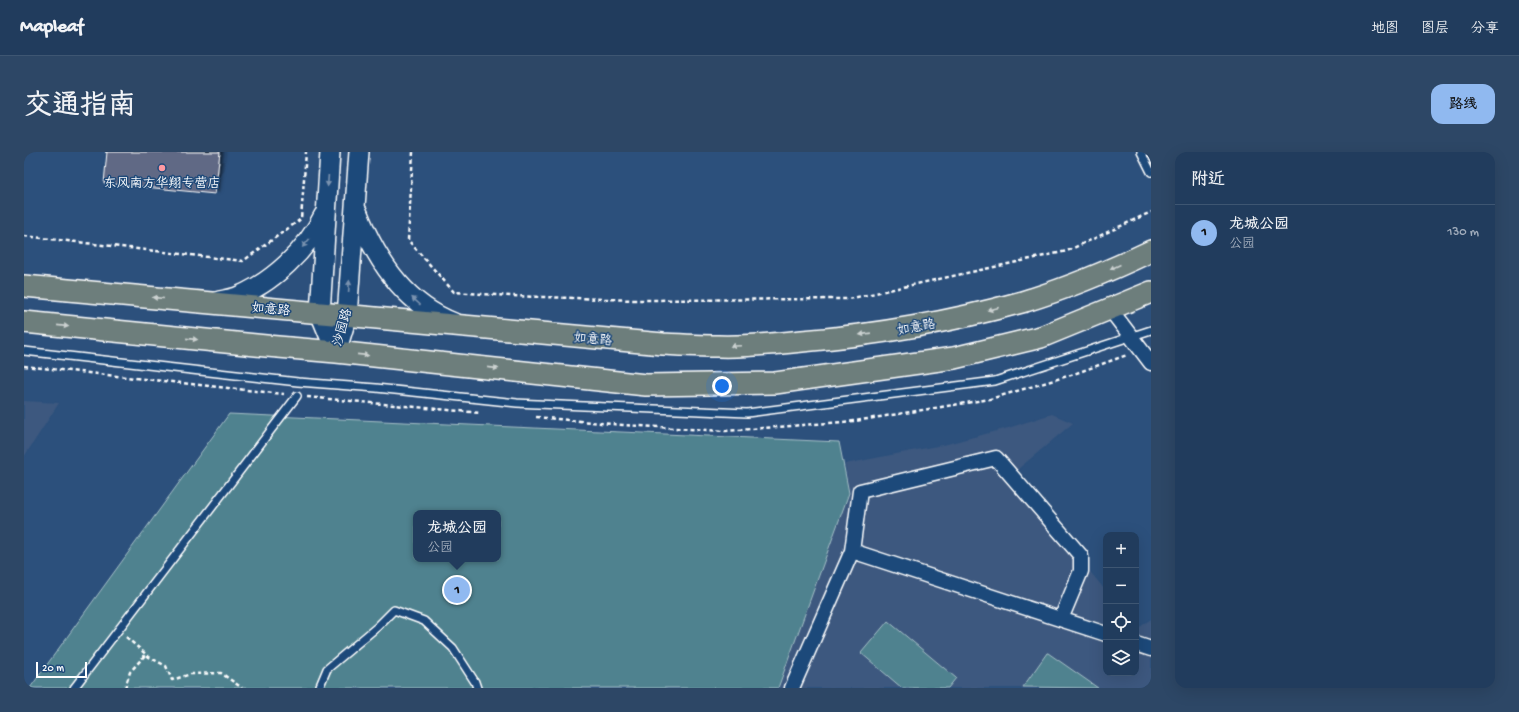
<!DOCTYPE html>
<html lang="zh">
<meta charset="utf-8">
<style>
body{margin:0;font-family:"Gochi Hand","LXGW WenKai TC",sans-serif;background:#2d4766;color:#f1f3f6}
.controls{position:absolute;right:12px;bottom:12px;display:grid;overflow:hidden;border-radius:8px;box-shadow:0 4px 16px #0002}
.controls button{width:36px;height:36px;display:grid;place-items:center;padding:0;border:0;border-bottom:1px solid #3e5672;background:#213c5d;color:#f1f3f6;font:20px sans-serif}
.scale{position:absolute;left:12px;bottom:10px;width:51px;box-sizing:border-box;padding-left:4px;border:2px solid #fff;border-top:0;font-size:11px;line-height:14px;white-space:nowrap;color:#fff;-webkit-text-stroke:3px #1f4a7a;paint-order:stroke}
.you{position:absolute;left:698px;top:234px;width:14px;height:14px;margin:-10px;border:3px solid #fff;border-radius:50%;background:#1a73e8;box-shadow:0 0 0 6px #1a73e833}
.badge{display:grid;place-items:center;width:26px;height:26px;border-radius:50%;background:#90b9f0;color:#111;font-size:13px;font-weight:700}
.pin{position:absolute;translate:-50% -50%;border:2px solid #fff;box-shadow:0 1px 4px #0006}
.popup{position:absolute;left:389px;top:358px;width:88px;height:52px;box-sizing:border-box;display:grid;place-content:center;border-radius:8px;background:#213c5d;filter:drop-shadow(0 1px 3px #0005);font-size:13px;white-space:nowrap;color:#a2adbc}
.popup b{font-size:15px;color:#f1f3f6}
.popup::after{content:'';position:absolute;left:50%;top:100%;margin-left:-8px;border:8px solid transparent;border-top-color:#213c5d}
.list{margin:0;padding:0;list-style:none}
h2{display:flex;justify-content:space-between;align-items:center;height:52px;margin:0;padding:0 16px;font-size:17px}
h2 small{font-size:13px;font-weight:400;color:#a2adbc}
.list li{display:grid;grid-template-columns:26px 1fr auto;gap:12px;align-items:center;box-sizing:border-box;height:56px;padding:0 16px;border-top:1px solid #3e5672}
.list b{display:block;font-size:15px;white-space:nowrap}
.list p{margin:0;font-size:13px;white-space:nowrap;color:#a2adbc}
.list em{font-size:13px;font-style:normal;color:#a2adbc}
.icon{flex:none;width:22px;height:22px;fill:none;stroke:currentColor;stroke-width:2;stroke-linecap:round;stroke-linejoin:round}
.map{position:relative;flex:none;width:1127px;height:536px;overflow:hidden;border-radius:12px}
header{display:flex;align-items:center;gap:24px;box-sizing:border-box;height:56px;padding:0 20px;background:#213c5d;border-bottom:1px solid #3e5672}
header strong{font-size:19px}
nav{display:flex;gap:22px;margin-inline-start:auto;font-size:14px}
.intro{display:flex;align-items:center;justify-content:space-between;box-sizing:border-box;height:96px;padding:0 24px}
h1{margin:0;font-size:28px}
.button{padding:10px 18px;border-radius:12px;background:#90b9f0;color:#111;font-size:14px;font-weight:700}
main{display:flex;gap:24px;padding:0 24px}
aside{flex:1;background:#213c5d;border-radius:12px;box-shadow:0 4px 16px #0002}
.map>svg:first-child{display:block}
.built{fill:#3c587f}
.green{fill:#4f828f;stroke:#a7c0c7;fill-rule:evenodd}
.building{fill:#616985;stroke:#fff;filter:url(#shadow)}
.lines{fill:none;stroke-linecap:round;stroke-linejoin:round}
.lane-casing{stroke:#fff;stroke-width:10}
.street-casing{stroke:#fff;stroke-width:17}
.secondary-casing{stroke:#fff;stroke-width:22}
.primary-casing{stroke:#fff;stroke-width:24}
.path{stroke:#fff;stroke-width:2.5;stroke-dasharray:4 3;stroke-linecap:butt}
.lane{stroke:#1f4a7a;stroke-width:7}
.street{stroke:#1f4a7a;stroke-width:14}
.secondary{stroke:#1f4a7a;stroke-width:19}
.primary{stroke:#6d7e7c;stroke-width:21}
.oneway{fill:#7992af}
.oneway2{fill:#ccd2d1}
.poi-dot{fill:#ff9aa2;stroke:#1f4a7a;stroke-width:1.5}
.labels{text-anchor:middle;stroke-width:3;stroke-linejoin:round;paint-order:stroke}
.poi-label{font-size:13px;fill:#fff;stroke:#1f4a7a}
.street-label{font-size:13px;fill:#fff;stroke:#1f4a7a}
</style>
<header>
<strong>Mapleaf</strong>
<nav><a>地图</a><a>图层</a><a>分享</a></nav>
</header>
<div class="intro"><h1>交通指南</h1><a class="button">路线</a></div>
<main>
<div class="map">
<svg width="1127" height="536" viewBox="0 0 1127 536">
<defs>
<filter id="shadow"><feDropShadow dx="3.5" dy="-3.5" stdDeviation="2" flood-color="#0009"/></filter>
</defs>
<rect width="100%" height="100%" fill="#2c507c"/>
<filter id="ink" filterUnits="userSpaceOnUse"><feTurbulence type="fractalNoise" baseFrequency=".025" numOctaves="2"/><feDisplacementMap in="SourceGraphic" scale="8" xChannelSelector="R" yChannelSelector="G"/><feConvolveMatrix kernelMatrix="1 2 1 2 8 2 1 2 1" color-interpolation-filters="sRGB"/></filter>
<g filter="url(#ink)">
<!-- built -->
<path class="built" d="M0,249l35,2 -35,54z
M1028,262l21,9 -62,52 95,116v82h30v-45l1,1 14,-10v69h-373l71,-195 -4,-29 102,-20 61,-16z"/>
<!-- green -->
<path class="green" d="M205,262l610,28 10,51 -71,195h-748zM392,361h82v46h-82z
M864,469l68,57 -8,10h-46l-41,-35z
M1023,501h1l50,35 -75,-1z"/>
<!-- building -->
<path class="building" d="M81,0h115l-5,42 -111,-11 3,-31z"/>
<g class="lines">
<defs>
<path id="lane" d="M1117,0l10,20
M0,199l274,31 78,6 141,15 230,10 248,-32 156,-51
M50,536l223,-292
M295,536l8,-19 50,-42 17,-17 30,11 29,27 22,34 2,6"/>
<path id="street" d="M1086,157l41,54
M828,399l8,-60 136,-33 85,98v15l-20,48
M1112,492l15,5
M768,536l60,-137 254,83"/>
<path id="secondary" d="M306,0l-10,161 16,39
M333,59c18,47 47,93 97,112
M192,150c7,-2 15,-3 21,-5 36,-15 70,-47 87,-82
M312,200l11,-36 12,-164"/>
<path id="primary" d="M0,134l639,58c18,1 36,2 55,2 28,1 56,-2 84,-5 74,-6 148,-19 220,-39 44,-13 87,-31 129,-51
M0,170l242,24 70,6 310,33 129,-2 179,-25 87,-21 110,-45"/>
</defs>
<!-- lane casing -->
<use href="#lane" class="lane-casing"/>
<!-- street casing -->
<use href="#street" class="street-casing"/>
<!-- secondary casing -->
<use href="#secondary" class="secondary-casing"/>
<!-- primary casing -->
<use href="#primary" class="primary-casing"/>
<!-- path -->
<path class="path" d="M389,0l-5,88 46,52 57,4 125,4 212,-1 219,-48 84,-39
M0,84l219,25 58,-42 5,-67
M0,214l260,28
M283,245l174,16
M512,265l87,8 102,6 130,-10 135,-22 81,-24 56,-20
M102,485l23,20 17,9 6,14 19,-6 30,-1 21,15
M101,536l5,-16 16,-18"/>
<!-- lane -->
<use href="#lane" class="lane"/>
<!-- street -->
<use href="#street" class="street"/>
<!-- secondary -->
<use href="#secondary" class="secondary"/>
<!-- primary -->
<use href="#primary" class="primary"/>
</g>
<!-- one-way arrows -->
<defs><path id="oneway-solid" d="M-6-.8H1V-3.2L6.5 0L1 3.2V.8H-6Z"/></defs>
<g class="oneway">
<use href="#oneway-solid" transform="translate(304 29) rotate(94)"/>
<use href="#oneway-solid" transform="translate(282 91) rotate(130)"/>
<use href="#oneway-solid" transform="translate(325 134) rotate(-86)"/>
<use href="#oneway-solid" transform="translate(392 149) rotate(-138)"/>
</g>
<g class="oneway2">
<use href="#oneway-solid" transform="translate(1091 115) rotate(156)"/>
<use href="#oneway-solid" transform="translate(134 146) rotate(-175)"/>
<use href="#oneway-solid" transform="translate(969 157) rotate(166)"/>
<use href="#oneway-solid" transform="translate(39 174) rotate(6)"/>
<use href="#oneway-solid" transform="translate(841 182) rotate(172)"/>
<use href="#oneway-solid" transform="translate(168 187) rotate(6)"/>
<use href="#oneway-solid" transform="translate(712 194) rotate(177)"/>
<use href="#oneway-solid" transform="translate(339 203) rotate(6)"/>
<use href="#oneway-solid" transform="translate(469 216) rotate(6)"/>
</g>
</g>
<!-- markers -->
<circle class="poi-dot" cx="138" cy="16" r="4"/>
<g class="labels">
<!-- poi labels -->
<g class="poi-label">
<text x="138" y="35">东风南方华翔专营店</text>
</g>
<!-- street labels -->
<g class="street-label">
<text transform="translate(247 156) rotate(5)" y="5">如意路</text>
<text transform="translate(892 174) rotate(-11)" y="5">如意路</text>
<text transform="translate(317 175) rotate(-74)" y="5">沙园路</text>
<text transform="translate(569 186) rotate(5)" y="5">如意路</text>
</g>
</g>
</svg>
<div class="controls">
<button>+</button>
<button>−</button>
<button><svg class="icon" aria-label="locate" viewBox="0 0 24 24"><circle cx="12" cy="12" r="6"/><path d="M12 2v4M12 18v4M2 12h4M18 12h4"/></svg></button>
<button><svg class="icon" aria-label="layers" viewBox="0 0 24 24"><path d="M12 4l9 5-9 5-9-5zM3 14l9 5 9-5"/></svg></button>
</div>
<div class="scale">20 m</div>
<div class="you"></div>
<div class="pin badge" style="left:433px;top:438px">1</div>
<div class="popup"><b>龙城公园</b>公园</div>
</div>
<aside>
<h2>附近<small></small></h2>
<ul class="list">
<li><span class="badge">1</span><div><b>龙城公园</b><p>公园</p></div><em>130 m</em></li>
</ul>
</aside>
</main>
